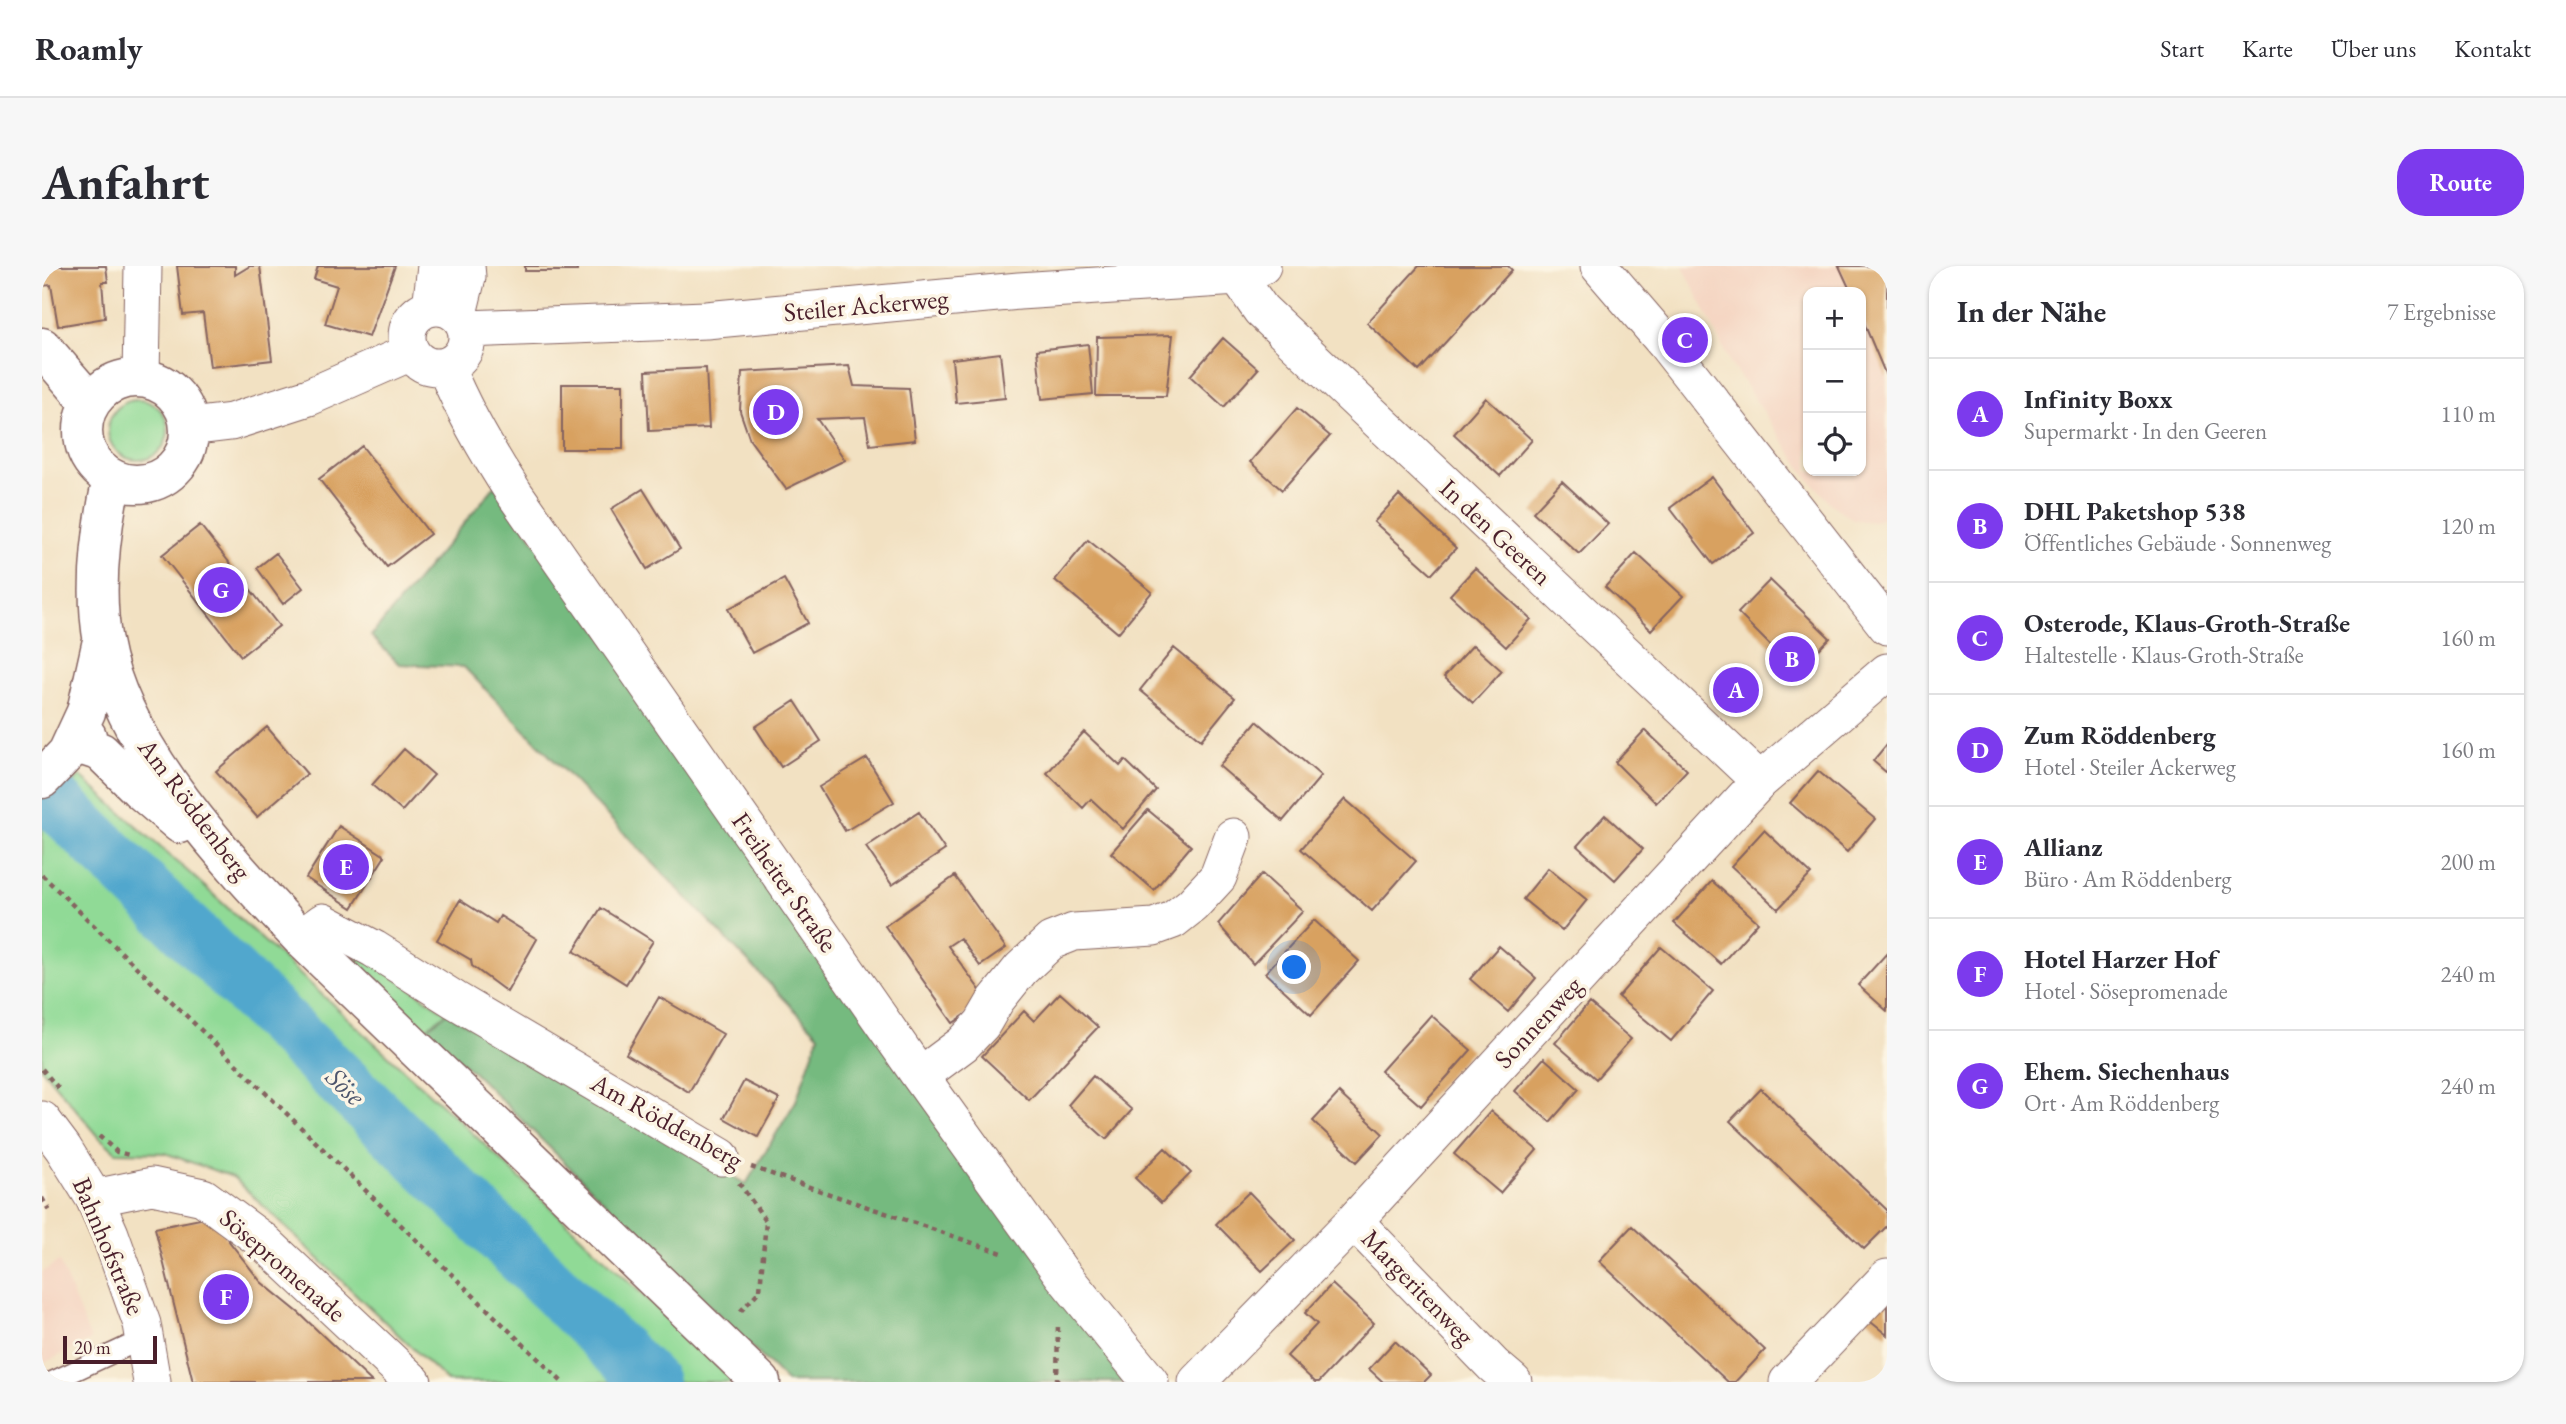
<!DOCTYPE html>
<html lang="de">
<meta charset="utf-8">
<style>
body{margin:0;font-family:"EB Garamond",serif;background:#f7f7f7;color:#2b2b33}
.controls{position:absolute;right:21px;top:21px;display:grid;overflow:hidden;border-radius:14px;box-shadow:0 2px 5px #0004}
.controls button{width:63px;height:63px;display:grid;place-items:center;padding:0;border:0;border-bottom:2px solid #e1e1e2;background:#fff;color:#2b2b33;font:35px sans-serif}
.scale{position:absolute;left:21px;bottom:18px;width:94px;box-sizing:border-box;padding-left:7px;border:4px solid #4a1f2b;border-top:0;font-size:19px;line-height:24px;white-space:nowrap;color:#4a1f2b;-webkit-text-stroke:5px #fcf5e5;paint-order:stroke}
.you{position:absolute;left:1253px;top:702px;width:24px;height:24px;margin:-18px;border:5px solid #fff;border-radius:50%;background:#1a73e8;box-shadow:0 0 0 10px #1a73e833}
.badge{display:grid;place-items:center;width:46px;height:46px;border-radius:50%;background:#7c3aed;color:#fff;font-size:23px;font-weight:700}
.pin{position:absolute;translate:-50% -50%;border:4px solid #fff;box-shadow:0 2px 7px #0006}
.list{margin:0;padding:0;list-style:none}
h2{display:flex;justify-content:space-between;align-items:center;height:91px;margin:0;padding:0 28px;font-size:30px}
h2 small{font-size:23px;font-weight:400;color:#7c7c81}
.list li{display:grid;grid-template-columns:46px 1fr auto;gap:21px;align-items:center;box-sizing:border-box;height:112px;padding:0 28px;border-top:2px solid #e1e1e2}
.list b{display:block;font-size:26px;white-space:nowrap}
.list p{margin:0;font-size:23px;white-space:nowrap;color:#7c7c81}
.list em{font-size:23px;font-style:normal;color:#7c7c81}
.icon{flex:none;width:38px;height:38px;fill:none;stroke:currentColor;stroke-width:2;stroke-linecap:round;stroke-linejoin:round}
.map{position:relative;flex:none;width:1845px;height:1116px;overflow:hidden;border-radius:28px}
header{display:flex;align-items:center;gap:42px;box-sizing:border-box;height:98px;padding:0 35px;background:#fff;border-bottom:2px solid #e1e1e2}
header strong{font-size:33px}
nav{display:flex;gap:38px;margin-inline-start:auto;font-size:24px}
.intro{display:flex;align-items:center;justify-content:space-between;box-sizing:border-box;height:168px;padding:0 42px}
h1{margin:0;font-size:49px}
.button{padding:18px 32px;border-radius:28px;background:#7c3aed;color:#fff;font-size:24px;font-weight:700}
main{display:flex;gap:42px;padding:0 42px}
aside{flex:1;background:#fff;border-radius:28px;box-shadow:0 2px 5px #0004}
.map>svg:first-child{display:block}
.built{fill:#f4d3c0;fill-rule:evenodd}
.green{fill:#90da96;stroke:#6d7c60;stroke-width:2}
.forest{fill:#74ba7f;stroke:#5f6c55;stroke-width:2}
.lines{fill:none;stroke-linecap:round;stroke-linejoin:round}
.river{stroke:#51a7cd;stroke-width:56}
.building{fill:#d8a160}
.lane-casing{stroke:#856360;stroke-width:22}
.street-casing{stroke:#856360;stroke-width:39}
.secondary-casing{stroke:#856360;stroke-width:41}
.path{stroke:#856360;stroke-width:4.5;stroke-dasharray:5 5;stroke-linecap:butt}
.lane{stroke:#fff;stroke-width:19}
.street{stroke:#fff;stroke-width:37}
.secondary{stroke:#fff;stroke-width:38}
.labels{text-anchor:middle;stroke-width:7;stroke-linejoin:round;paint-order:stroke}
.street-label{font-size:26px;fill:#4a1f2b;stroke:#fcf5e5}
.water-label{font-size:28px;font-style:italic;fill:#4d556c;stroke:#fcf5e5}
</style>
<header>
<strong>Roamly</strong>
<nav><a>Start</a><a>Karte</a><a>Über uns</a><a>Kontakt</a></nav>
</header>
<div class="intro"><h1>Anfahrt</h1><a class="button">Route</a></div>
<main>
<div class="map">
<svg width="1845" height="1116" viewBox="0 0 1845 1116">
<rect width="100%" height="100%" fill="#fcf5e5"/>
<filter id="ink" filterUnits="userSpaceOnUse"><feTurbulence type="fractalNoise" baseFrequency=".0143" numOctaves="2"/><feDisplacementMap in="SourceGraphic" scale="14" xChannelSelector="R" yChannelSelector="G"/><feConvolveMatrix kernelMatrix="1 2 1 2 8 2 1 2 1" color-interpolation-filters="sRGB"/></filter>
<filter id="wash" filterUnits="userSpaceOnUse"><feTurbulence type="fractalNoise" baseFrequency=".00686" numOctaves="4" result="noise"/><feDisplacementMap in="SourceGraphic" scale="28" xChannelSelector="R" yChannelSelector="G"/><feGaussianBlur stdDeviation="1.57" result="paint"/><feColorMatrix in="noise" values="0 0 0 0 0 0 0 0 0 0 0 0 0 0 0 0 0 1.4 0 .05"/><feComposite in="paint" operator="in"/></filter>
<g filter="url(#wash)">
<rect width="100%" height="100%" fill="#f2e1c2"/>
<!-- built -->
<path class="built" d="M1641,0h204v249l-15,7 -19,-3 -21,-14 -25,-29 -76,-112zM1766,26h53v179h-53z
M17,995l32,79 -49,24v-92z"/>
<!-- green -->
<path class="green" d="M66 164a30 30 0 1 1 60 0a30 30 0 1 1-60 0Z
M38,510l113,100 273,251 269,255h-287l-215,-205 -68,-24 -49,-1 -16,-14 -58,-69v-252z
M303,677l102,70 -23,17 -56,-55z"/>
<!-- forest -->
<path class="forest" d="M453,220l642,896h-350l-316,-312 -47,-40 23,-17 299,171 50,-83 23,-66 -355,-368 -65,-3 -28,-28z"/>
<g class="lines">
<!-- river -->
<path class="river" d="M0,523l608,593"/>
</g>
<g id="blocks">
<!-- building -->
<path class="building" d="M0,0h64l2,16h-6l3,36 -47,8 -7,-41 -9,1z
M135,0h58v9l15,-9h10l12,94 -62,7 -7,-54 -20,2z
M276,0h77l-26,71 -44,-13 12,-38 -23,-7z
M483,0h52v5h-52z
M1377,0h89l4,4 -93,101 -52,-48z
M1797,0h48v112l-26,-62v-24h-10z
M1131,69l-7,61h-70l1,-59z
M1181,72l35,31 -34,38 -34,-31z
M1046,78l5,50 -51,5 -5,-49z
M958,87l5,45 -49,5 -4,-44z
M807,100l5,20 55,2 6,52 -45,5 -5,-28 -48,2 28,41 -59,29 -36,-49 -10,-29 2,-39z
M664,102l3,60 -60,3 -3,-60z
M520,118h61v65h-61z
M1444,132l46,42 -32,36 -46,-42z
M1255,142l33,28 -48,54 -32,-28z
M320,180l68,88 -43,33 -68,-88z
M1670,211l42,56 -41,31 -43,-56z
M1520,215l46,43 -29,30 -46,-42z
M601,223l37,60 -33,20 -36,-60z
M1357,229l57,53 -24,26 -58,-52z
M158,259l79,101 -38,30 -79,-101z
M1046,274l64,52 -34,41 -63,-53z
M234,287l27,35 -20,16 -26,-36z
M1594,287l47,43 -32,34 -46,-43z
M1433,302l56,51 -25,28 -56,-52z
M742,313l24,44 -56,30 -24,-44z
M1728,314l60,58 -33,34 -59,-59z
M1431,379l29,26 -29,32 -29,-26z
M1132,382l61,50 -34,42 -61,-50z
M1701,408l9,9 -22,24 -9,-9z
M753,435l26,40 -40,26 -26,-40z
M1215,455l64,55 -38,45 -64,-55z
M225,461l40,47 -50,43 -41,-46z
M1603,464l42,40 -31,33 -41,-41z
M1042,466l36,34 5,-6 31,30 -33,39 -32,-30 -8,9 -36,-35z
M1845,478v29l-14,-12z
M362,483l30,26 -32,36 -30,-26z
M825,492l27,44 -49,29 -26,-44z
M1776,505l57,48 -28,33 -57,-49z
M1303,533l71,62 -44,50 -71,-62z
M1106,544l43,36 -37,44 -43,-37z
M877,546l26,38 -53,35 -26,-38z
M1563,549l38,34 -28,31 -38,-34z
M297,560l46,30 -33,52 -46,-30z
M1722,564l47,44 -33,35 -47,-43z
M1506,602l39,32 -25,31 -39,-32z
M1220,608l41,37 -50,53 -35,-40z
M913,610l51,72 -26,18 -20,-28 -12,8 39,54 -34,23 -68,-97z
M1670,615l46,41 -37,42 -47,-41z
M418,634l36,23 4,-7 37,23 -30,53 -35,-26 -1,-6 -34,-20z
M559,642l52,33 -27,43 -52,-33z
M1272,654l45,41 -48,54 -46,-42z
M1457,680l37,32 -28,34 -38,-33z
M1619,681l52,44 -42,50 -53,-44z
M1845,687v58l-29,-26z
M1018,727l38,34 -69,73 -47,-44 42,-45 10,10z
M617,731l64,37 -34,58 -63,-38z
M1547,737l42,36 -35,40 -41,-36z
M1389,749l40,35 -50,56 -40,-35z
M1502,792l35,31 -29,33 -35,-31z
M1051,810l39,34 -26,29 -38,-34z
M702,815l35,18 -21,38 -34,-19z
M1719,823l126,121v16l-23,23 -134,-128z
M1297,827l44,41 -26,28 -44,-41z
M1449,845l46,39 -37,43 -46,-39z
M1123,882l26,25 -30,30 -26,-25z
M1207,926l46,48 -33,31 -46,-47z
M168,951l51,65 38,31 73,69h-179l-38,-154z
M1590,960l133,124 -30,32h-7l-129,-121z
M1290,1018l42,39 -55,59h-4l-28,-26 30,-32 -12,-11z
M1845,1026v43l-21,-17z
M1353,1075l36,34 -7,7h-41l-14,-13z"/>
</g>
</g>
<g filter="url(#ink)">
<use href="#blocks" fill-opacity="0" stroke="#856360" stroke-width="2"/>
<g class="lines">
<defs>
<path id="lane" d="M9,1116l94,-44"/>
<path id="street" d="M1557,0l67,78 221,282
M1196,11l23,33 499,471
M365 71a30 30 0 1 1 60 0a30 30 0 1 1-60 0Z
M389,41l5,-41
M416,48l9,-37 -1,-11
M425,63l239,-9 313,-29 219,-14 24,-11
M403,100c19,46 42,86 69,127l406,583 142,198 88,108
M99,112l2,-112
M147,161l42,-5 78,-25 102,-45
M259,672l22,-16 51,27 81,51 266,157
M878,810l43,-32 19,-20 14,-24 25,-31 30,-28 23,-9 80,-5 19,-7 19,-15 26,-28 15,-40
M0,854l21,28 31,50 16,36 32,90 10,58
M52,932l58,-12 51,11 60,44 150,141
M1312,955l139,144 20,17
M1155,1116l157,-161 406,-440 127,-109
M1746,1116l99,-104"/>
<path id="secondary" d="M0,81l38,44 13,9
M41 165a53 53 0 1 1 106 0a53 53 0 1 1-106 0Z
M70,212c-11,52 -19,111 -9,164 19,107 125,219 198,296l460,444
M35,478l24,8 38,37 41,35
M25,487l19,-41 15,-67
M0,513l25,-26 20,-17"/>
</defs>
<!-- lane casing -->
<use href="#lane" class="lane-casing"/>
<!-- street casing -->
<use href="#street" class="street-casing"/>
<!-- secondary casing -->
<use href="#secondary" class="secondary-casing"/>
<!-- path -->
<path class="path" d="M0,609l520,507
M0,803l17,20
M57,870l18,16 12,3
M709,901l254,87
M697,917l27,38 -6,69 -20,22
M0,932l7,12
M1015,1116l1,-59"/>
<!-- lane -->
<use href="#lane" class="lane"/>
<!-- street -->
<use href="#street" class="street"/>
<!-- secondary -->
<use href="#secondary" class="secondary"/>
</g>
</g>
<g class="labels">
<!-- street labels -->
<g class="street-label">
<text transform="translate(824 39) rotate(-5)" y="9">Steiler Ackerweg</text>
<text transform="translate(1454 266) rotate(43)" y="9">In den Geeren</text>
<text transform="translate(153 543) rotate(53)" y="9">Am Röddenberg</text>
<text transform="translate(743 616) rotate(55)" y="9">Freiheiter Straße</text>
<text transform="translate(1496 756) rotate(-47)" y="9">Sonnenweg</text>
<text transform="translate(625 855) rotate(29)" y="9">Am Röddenberg</text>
<text transform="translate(67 980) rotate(67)" y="9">Bahnhofstraße</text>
<text transform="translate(241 999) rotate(41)" y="9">Sösepromenade</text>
<text transform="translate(1376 1021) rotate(46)" y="9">Margeritenweg</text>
</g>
<!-- water labels -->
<g class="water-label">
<text transform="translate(304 820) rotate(44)" y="10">Söse</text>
</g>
</g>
</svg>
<div class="controls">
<button>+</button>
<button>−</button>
<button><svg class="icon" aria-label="locate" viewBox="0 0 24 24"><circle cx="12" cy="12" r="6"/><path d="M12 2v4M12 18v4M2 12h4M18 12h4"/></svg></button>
</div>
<div class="scale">20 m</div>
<div class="you"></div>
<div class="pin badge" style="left:1694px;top:424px">A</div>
<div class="pin badge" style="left:1750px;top:393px">B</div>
<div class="pin badge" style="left:1643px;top:74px">C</div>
<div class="pin badge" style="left:734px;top:146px">D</div>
<div class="pin badge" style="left:304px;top:601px">E</div>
<div class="pin badge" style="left:184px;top:1031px">F</div>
<div class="pin badge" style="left:179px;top:324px">G</div>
</div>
<aside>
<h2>In der Nähe<small>7 Ergebnisse</small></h2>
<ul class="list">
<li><span class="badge">A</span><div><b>Infinity Boxx</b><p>Supermarkt · In den Geeren</p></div><em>110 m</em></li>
<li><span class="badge">B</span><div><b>DHL Paketshop 538</b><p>Öffentliches Gebäude · Sonnenweg</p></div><em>120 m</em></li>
<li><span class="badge">C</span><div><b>Osterode, Klaus-Groth-Straße</b><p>Haltestelle · Klaus-Groth-Straße</p></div><em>160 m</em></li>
<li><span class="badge">D</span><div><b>Zum Röddenberg</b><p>Hotel · Steiler Ackerweg</p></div><em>160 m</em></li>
<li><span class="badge">E</span><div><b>Allianz</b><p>Büro · Am Röddenberg</p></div><em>200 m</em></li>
<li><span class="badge">F</span><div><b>Hotel Harzer Hof</b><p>Hotel · Sösepromenade</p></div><em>240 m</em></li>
<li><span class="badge">G</span><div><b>Ehem. Siechenhaus</b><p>Ort · Am Röddenberg</p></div><em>240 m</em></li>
</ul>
</aside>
</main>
